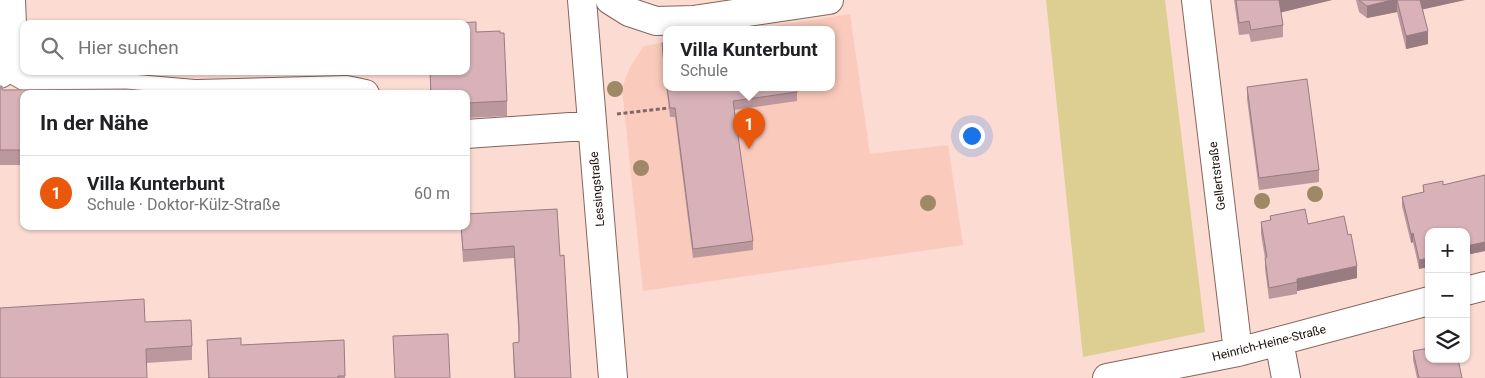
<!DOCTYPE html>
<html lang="de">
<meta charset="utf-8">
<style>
body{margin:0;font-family:Roboto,sans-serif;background:#f6f6f6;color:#202124}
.controls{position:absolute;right:15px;bottom:15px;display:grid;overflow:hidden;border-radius:10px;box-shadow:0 1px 4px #0004}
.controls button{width:45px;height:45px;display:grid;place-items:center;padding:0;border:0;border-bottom:1px solid #e0e0e0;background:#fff;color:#202124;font:25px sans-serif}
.you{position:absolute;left:971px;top:135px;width:18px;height:18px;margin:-12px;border:4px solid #fff;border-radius:50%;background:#1a73e8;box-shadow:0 0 0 8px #1a73e833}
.badge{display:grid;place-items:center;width:32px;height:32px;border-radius:50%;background:#ea580c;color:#fff;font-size:16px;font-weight:700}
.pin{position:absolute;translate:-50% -41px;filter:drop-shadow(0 1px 2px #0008)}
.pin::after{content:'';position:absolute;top:26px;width:18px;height:15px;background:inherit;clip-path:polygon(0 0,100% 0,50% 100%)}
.popup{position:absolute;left:663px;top:26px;width:172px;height:65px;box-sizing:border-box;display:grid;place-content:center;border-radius:10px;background:#fff;filter:drop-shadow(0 1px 4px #0005);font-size:16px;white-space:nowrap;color:#757577}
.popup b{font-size:19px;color:#202124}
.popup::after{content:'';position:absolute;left:50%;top:100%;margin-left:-10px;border:10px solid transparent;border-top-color:#fff}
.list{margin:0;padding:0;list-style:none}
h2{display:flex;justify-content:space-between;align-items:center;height:65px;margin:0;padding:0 20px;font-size:21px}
h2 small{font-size:16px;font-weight:400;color:#757577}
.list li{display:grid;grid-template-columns:32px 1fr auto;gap:15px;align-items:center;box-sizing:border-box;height:75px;padding:0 20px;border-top:1px solid #e0e0e0}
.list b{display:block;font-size:19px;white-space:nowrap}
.list p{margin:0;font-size:16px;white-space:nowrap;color:#757577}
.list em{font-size:16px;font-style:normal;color:#757577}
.icon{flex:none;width:28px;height:28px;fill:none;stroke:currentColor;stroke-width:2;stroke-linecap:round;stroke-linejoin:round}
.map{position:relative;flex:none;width:1485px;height:378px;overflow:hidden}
.search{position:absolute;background:#fff;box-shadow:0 1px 4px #0004;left:20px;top:20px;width:450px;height:55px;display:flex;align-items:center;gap:12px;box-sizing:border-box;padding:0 18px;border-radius:10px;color:#757577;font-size:19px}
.panel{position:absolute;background:#fff;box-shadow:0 1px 4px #0004;left:20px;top:90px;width:450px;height:140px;border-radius:10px}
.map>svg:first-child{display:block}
.built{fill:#facbbd}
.green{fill:#ddcf91}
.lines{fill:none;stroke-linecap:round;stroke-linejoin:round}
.minor-casing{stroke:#86645a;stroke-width:30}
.path{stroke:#7f6a63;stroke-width:3;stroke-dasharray:4 2.5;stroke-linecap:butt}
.minor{stroke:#fff;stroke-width:28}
.tree{fill:#9e8865}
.wall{fill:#bb989e}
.shaded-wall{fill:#987c81}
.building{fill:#d9b1b8;stroke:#987c81}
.labels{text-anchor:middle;stroke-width:4.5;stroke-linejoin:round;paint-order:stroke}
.street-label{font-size:12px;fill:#190c08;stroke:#fff}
</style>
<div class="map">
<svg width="1485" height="378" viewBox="0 0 1485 378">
<rect width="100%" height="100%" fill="#fbdbd2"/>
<!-- built -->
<path class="built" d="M850,14l20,140 78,-9 15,100 -320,46 -21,-203 8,-21 14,-21 22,-4v46h166v-58h-87z"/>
<!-- green -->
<path class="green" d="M1046,0h119l40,332 -122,25z"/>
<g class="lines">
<defs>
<path id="minor" d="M582,0l31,378
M610,0l19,12 27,9 37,-1 136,-20
M1196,0l42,352
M9,67l23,13 162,14
M0,74l9,-7 4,-18 -2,-49
M198,94l148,-4 19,4
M466,134l104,-7h22
M1466,291l19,-5
M1279,341l7,37
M1107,378l131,-26 191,-51"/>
</defs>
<!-- minor casing -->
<use href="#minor" class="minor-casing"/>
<!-- path -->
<path class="path" d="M617,114l52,-6"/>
<!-- minor -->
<use href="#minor" class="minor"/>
</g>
<!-- trees -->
<g class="tree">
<circle cx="615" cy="89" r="8"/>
<circle cx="641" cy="168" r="8"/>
<circle cx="1315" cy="194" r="8"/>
<circle cx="1262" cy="201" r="8"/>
<circle cx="928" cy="203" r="8"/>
</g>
<!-- wall -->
<path class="wall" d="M1234,0h98l-51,12 2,13v12l-32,5 -2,-8 -10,1z
M1356,0h109l-42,9 5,35 -22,5 -9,-37 -30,6 -8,-6z
M476,32l31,69v15l-41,2v-24h-36v-23h36z
M666,42v46h131v13l-63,9 19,131v9l-60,8 -18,-141h-5l-8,-65v-9z
M0,86l2,4 22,4v71h-24z
M1247,87l72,83v12l-60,8 -12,-91z
M1485,175v76l-19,4v-23l-47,37 -6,-27 -2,1 -9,-37v-9l21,-5v-7h20z
M1270,216l38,8 49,54 -60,13v3l-28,5 -4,-30v-11l-4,-24v-12l9,-2z
M461,226h5l94,30 11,122h-57l-1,-35 6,-1 -5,-84 -51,4z
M145,322l47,24v14l-46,3z
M207,340l34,5 103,-5 1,38h-137z
M1413,351l49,27h-45l-4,-18z"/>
<!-- shaded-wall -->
<path class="shaded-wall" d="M1279,0h53l-53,13z
M1392,0h5v12l-30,6v-12z
M1420,0h45l-45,10z
M1428,31v13l-22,5v-13z
M1413,233v9l-2,1v-9z
M1485,242v9l-19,4v-9z
M1429,258v9l-10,2v-9z
M1357,266v12l-60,13v-12z"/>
<!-- building -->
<path class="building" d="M1236,0h44h-1l4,25 -32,5 -2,-9 -10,2z
M1359,0h33l-25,6z
M1397,0h23l8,31 -22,5z
M476,22v10l24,-1v2h4l3,68 -41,2v-9h-35l-1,-23h36v-47h-31z
M666,42v38l-4,-37z
M1307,79l12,91 -60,8 -12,-91z
M0,86h2v4l124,-1 57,5h-159v56h-24z
M667,88h130v4l-64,9 20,140 -60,8 -18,-141h-5z
M282,92l88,2h-145z
M1485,175v67l-19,4v-14h-37v26l-10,2 -6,-27 -2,1 -9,-37 22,-5 -1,-7 20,-4v4z
M557,209l3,47 4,-1 7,123h-56l-2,-35 6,-1v-15l-5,-81 -51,4 -2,-24h5v-12z
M1305,209l3,15 36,-8 4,19 3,-1 6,32 -60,13v3l-28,6 -4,-30 2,-1 -6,-35 10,-2 -1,-4z
M144,299l1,23 46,-2 1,26 -46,3 1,29h-147v-70z
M448,334l2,44h-55l-2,-42z
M241,338v7l103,-5 1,36h-7v2h-129l-2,-38z
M1429,348v11h29l4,19h-43l-6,-27z"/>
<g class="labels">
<!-- street labels -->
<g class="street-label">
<text transform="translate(1217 176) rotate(-97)" y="4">Gellertstraße</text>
<text transform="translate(597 189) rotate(-95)" y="4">Lessingstraße</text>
<text transform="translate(1269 343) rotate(-14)" y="4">Heinrich-Heine-Straße</text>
</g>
</g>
</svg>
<div class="controls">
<button>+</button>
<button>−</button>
<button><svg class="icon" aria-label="layers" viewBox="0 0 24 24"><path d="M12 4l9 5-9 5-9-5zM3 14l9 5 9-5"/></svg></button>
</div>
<div class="you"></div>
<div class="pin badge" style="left:749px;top:149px">1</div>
<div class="popup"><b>Villa Kunterbunt</b>Schule</div>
<div class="search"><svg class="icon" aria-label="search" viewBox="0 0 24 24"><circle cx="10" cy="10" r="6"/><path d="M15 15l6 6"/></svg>Hier suchen</div>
<section class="panel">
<h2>In der Nähe<small></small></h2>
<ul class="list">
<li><span class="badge">1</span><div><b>Villa Kunterbunt</b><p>Schule · Doktor-Külz-Straße</p></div><em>60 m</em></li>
</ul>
</section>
</div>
